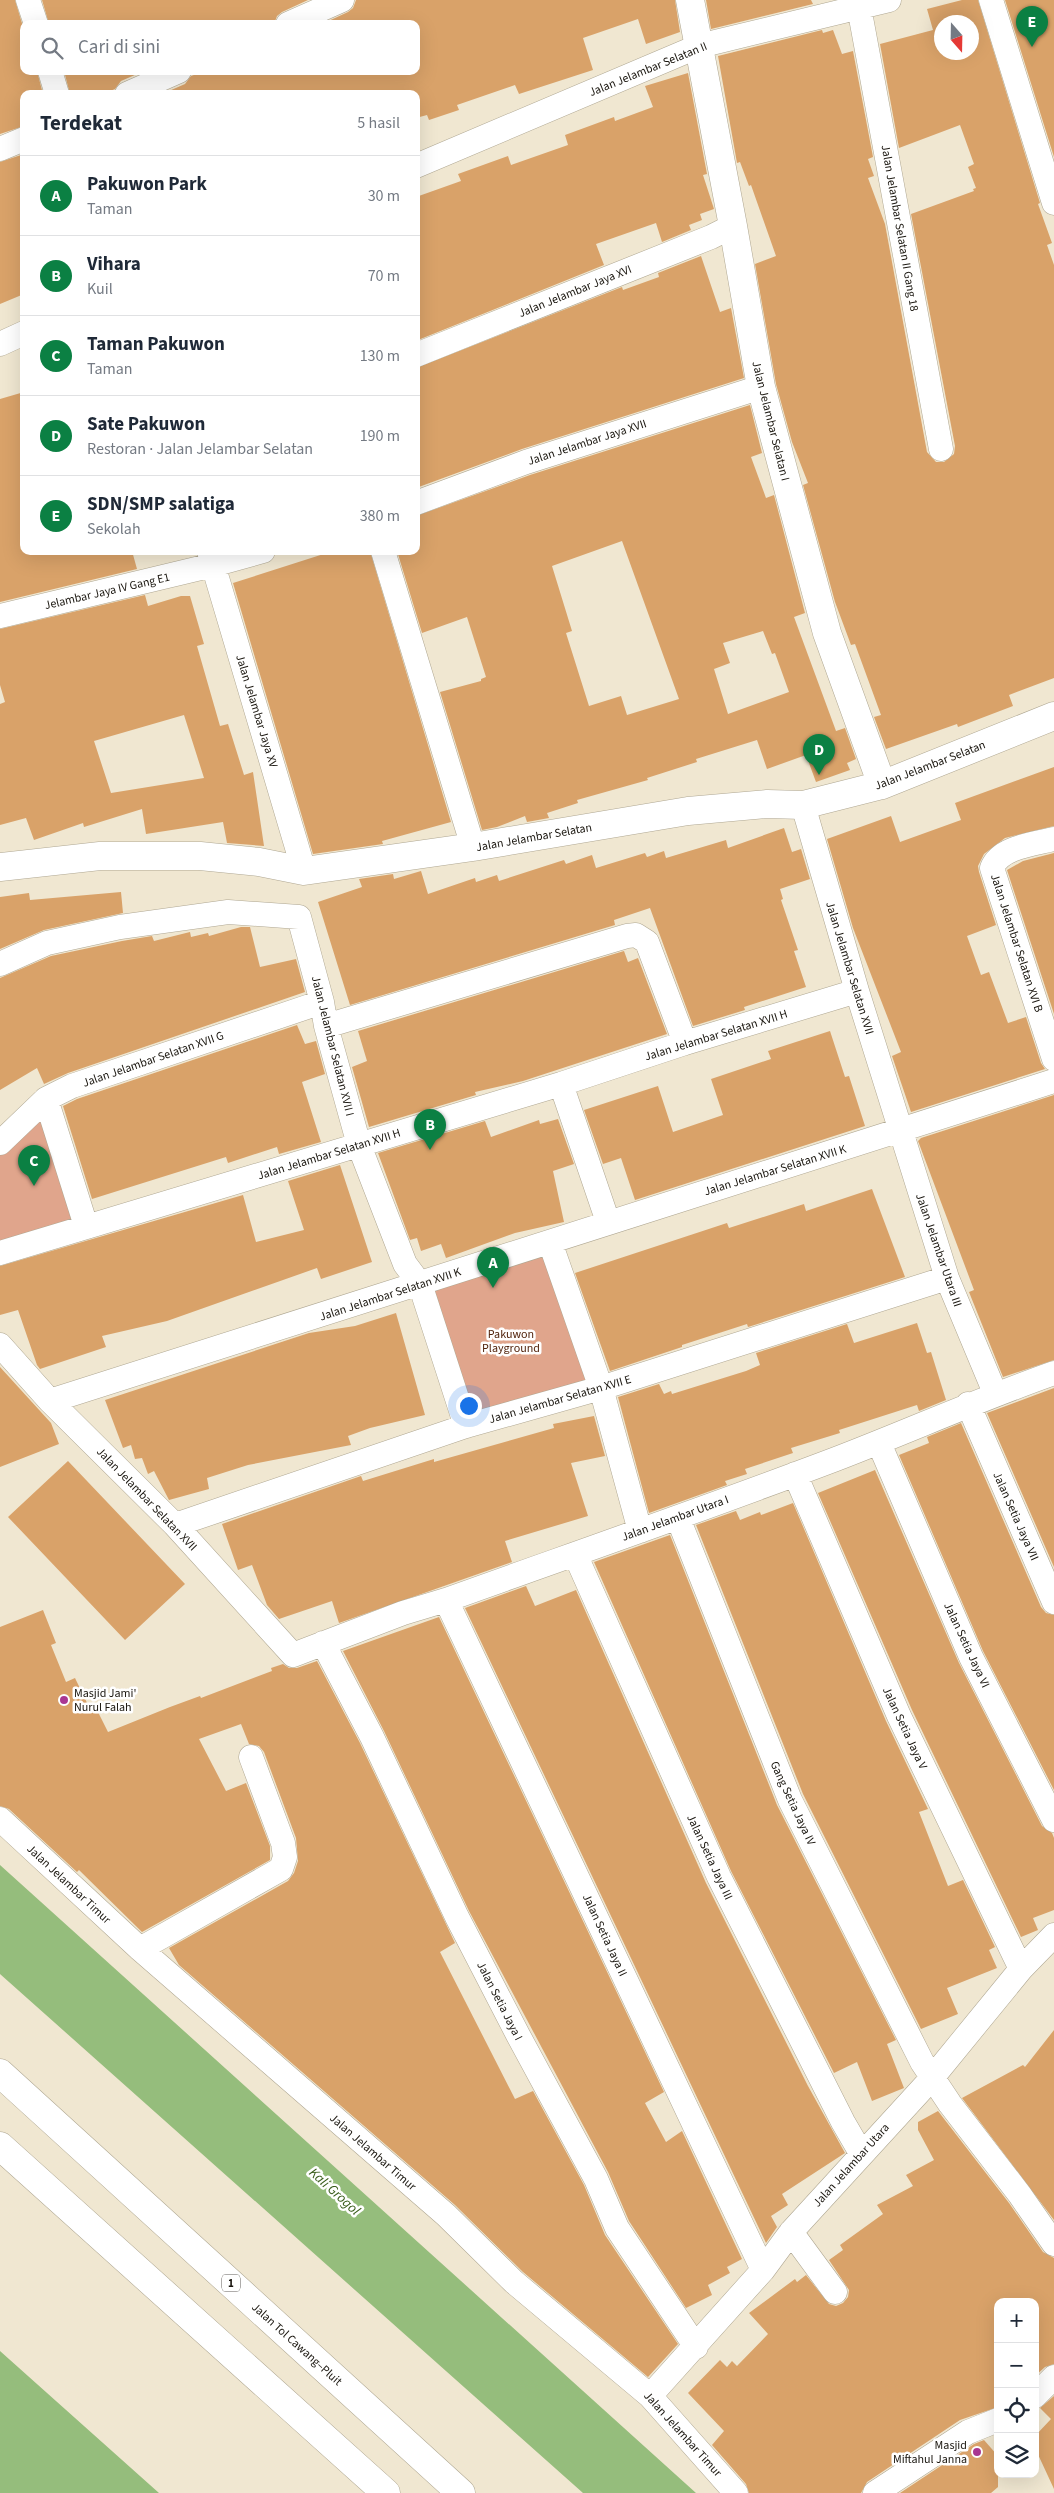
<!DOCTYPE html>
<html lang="id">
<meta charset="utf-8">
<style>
body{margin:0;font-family:"Source Sans 3",sans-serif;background:#f2f2f3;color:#1f2937}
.controls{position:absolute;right:15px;bottom:15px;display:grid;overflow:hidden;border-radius:10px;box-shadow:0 5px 20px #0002}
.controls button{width:45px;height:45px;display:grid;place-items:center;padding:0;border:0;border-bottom:1px solid #e0e1e3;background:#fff;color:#1f2937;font:25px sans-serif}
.compass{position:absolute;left:934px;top:15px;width:45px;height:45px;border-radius:50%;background:#fff;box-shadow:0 5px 20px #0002;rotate:160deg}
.you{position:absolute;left:468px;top:1405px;width:18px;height:18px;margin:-12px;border:4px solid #fff;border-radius:50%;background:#1a73e8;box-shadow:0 0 0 8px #1a73e833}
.badge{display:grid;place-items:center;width:32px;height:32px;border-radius:50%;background:#0b8043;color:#fff;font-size:16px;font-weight:700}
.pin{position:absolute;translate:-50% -41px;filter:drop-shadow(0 1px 2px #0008)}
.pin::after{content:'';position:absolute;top:26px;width:18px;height:15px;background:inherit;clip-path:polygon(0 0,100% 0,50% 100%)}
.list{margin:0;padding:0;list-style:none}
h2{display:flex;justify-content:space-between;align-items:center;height:65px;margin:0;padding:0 20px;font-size:21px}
h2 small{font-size:16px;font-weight:400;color:#747a83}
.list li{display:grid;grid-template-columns:32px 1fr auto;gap:15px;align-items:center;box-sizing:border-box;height:80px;padding:0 20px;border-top:1px solid #e0e1e3}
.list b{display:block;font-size:19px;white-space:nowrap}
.list p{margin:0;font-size:16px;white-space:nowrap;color:#747a83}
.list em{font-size:16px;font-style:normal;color:#747a83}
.icon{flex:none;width:28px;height:28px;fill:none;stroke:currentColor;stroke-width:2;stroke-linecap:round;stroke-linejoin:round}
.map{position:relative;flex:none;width:1054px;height:2493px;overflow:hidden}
.search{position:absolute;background:#fff;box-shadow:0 5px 20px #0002;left:20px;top:20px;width:400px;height:55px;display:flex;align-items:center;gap:12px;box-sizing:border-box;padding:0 18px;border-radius:10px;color:#747a83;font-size:19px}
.panel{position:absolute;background:#fff;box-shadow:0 5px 20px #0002;left:20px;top:90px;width:400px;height:465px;border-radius:10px}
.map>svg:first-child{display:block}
.green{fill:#e0a58c}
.water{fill:#95bd7c}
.building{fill:#d9a269;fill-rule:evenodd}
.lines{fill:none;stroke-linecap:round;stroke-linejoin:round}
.minor-casing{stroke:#afa792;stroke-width:25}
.tertiary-casing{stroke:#afa792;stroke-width:29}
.motorway-casing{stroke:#afa792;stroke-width:29}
.minor{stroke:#fff;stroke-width:24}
.tertiary{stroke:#fff;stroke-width:28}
.motorway{stroke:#fff;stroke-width:28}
.poi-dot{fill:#a93792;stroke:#fff;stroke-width:2}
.labels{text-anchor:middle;stroke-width:5;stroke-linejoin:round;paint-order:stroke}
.shield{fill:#fff;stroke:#5e5b56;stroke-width:1}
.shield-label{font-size:11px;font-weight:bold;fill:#19150e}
.street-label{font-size:12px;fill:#19150e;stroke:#fff}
.park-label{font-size:12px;fill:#52240d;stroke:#fff}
.poi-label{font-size:12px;fill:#19150e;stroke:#fff;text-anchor:start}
.water-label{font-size:14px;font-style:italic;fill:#385c1a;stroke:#fff}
</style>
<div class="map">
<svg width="1054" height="2493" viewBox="0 0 1054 2493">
<rect width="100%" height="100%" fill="#f0e7d1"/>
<!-- green -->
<path class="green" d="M44,1106l35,120 -79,23v-103z
M550,1242l51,146 -135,38 -46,-142z"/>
<!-- water -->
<path class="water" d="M0,1865l696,628h-113l-583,-519z
M0,2351l159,142h-159z"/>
<!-- building -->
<path class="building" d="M0,0h15l9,30v41h13l6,23h-19v32l-24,8z
M42,0h266l-26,12 -5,4 -3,8h-225z
M356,0h319l5,32 -34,12 -8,-25 -55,19 10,32 -74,24 -4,-9 -58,20 2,5 -30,10 -2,-5 -11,3v-24h-254l23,-10 6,-8 14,-5h211v-47h-94l26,-12 5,-4z
M706,0h105l2,4 -102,25z
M962,0h16l62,203 -2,1 14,39 -5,2 7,20v413l-45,17 4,11 -55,21 -1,-3 -71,25 -12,-32 7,-2 -26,-71 -4,1 -16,-43 -32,-117 5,-2 -16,-41 -16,-58 -21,-120 21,-8 -25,-71 -2,1 -9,-24 -3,1 -19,-107 104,-26 1,3 10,-3 9,24 11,-3 20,106 -5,2 6,17 -6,2 17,46 42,228 9,10h8l10,-8 1,-8 -44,-232 63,-23 -1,-2 3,-1 -8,-21 6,-3 -14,-39 -61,23 -19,-104 53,-14 -6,-21zM942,22h30v30h-30z
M1005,0h49v157z
M64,71h80l-23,10 -6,8 -12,5h-33z
M688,73l19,101 -4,1 11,34 -14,5 2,6 -13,5 2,5 -29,12 -6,-19 -60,21 8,21 -186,75 -2,-143 45,-16 -3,-7 50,-18 3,9 57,-20 -3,-10 49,-18 1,4 38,-14 -8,-21z
M24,154v140l-24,10v-142z
M701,256l19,56 11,-4 13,70 -222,71 -106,39v-120l206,-81 1,3 36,-13 -1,-4z
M24,392v159h108l5,18 -137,33v-203z
M750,405l12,48 -11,4 15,41 8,-3 31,118 -11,4 42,114 9,-3 11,31 -9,4 3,7 -34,12 -10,-27 -39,14 -10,-29 -61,19 1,3 -50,16 1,2 -71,20 1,3 -31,10 2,5 -22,4 -2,-6 -28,11 -15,3 -42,-138 41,-11v-2l5,-2 -19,-60 -45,16 -25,-82h19v-35l114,-41zM622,541l57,158 -52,16 -6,-19 -32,10 -23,-73 6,-2 -20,-65zM763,631l9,23 3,-1 14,39 -61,22 -14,-45 16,-6 -7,-20z
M333,551h37l81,271 -69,19 1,3 -70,10 -80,-271z
M145,595l3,11 33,-10h9l14,48 -7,2 23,80 8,-2 16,51 9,-3 11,74 -37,-3 -4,-21 -77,12 -4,-25 -58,18 -1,-4 -49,17 -8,-22 -26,7v-121l5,-2 -5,-17v-56zM184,715l20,63 -93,15 -17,-52z
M1054,767v59l-49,12 -21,16 -6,12 1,6 17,53 -29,11 14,39 8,-3 19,51 18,-6 15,46 4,6 -134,43 -19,-56 9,-4 -48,-124 -26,-89 64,-23 9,26 61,-22 -6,-17z
M784,828l8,24 9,-3 9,30 -30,10 3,10 -2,1 17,50 -4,1 12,36 -62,20 1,3 -52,16 -43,-118 -36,12 1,5 -265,80 -32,-103 44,-15 -3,-8 34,-5 1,5 27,-8 7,23 47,-16 1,4 21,-7 2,6 65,-21 2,4 26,-9 4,13 49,-15 2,4 17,-6 2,7 60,-18 2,8z
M1054,853v161l-47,-144 16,-9z
M121,892l2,21 -79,17 -44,19v-52l29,-4 1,7z
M241,927h9l10,40 36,-8 9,33 -237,81 -24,11 -7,-16 -37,22v-112l51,-22 71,-15 30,-5 2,5 36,-9 1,5 17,-4 1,3z
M624,951l4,11 10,-4 29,76 -144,47 -48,11 1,3 -107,32 -17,-60 15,-6 -9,-30z
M297,1025l8,19 11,-3 9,33 -23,8 19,60 -42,12 -2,-7 -49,16 -2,-6 -134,42 -29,-93 14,-7z
M830,1031l15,46 4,-1 16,50 -230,74 -14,-42 -18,6 -19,-54 74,-24 15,46 50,-17 -12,-36 60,-20 -3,-8z
M1054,1095v265l-51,17 -34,-85 5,-2 -56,-149 3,-3z
M558,1119l16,45 -21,7 11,51 -49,11 -69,25 -5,-14 -20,7 -4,-13 -7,2 -32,-87 107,-32 6,16 48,-17 1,4z
M340,1165l32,97 -51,17 -4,-11 -150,53 -65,15 4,11 -66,22 -3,-4 -19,-55 -18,5v-49l243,-71 13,47 48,-12 -16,-49z
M872,1189l33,88 -157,50 -1,-3 -65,21v2l-72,24 -35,-98 152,-50 2,5 75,-24 2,7z
M396,1313l29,102 -55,13 -22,8 3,9 -103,20 -41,13 2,11 -40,11 -15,-29 -6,3 -6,-16 -7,1 -4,-14 -8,3 -18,-48 204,-67 46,-7z
M917,1323l10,30 4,-1 15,48 -27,11 -2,-6 -78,25 1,3 -49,15 2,5 -48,16 2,5 -22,7 2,4 -78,28 -31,-116 41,-13 5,10 7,-3 1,3 74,-23 14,-6 -4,-12 91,-29 7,19z
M0,1367l51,56 8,21 -59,23z
M1054,1388v179l-67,-154z
M594,1416l11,40 -34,7 17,53 -83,25 7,21 -173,61 -7,-22 -53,18 -12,-14 -15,-40 -14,5 -16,-46 139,-48 2,5 71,-22v3l120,-34 -1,-4z
M961,1423l80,184 5,6 8,2v175l-71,-139 -84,-196 30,-12 -2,-6z
M68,1461l117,123 -60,56 -117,-123z
M875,1470l84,193 83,163 10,7 2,5v72l-21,8 5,12 -17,7 -109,-227 -94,-217z
M793,1503l93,218 42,88 -9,3 29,74 15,-6 32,67 -6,3 8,18 -50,20 11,26 -37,15 -118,-235 -107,-269 40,-14 4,9 20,-8 1,3z
M670,1535l107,270 119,235 -9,4 17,44 -32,13 -15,-39 -23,11 -103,-202 -137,-309z
M526,1586l9,20 41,-16 130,293 102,203 37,67 -63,41 6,11 -17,11 6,11 -11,16 -301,-635z
M43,1610l13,33 -5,2 15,37 9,-4 15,31 5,-3 13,26 62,-25 30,-11 1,2 71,-27 -1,-3 12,-4 6,4h8l20,-7 43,82 95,200 -15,9 75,147 18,-8 51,94 21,50 73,109 -30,33 -125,-105 -68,-67 -276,-240 -10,-17 119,-67 6,-8 4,-12 -2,-23 -32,-86 -5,-6 -10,-2 -8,-20 -42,15 27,52 20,-8 24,63v14l-128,72 -63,-62 -2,2 -68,-63 -9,-3v-179z
M439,1617l225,475 -19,11 21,39 16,-11 60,128 -15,8 3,6 -22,12 4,10 -26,13 -57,-87 -21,-49 -139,-261 -85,-180 -41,-80z
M1054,2030v190l-92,-122 61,-33 2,2z
M938,2111l71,92 34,49 11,6v106l-9,3 -10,9v-74h-37v105l-38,13 -93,62 -6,11h-112l-3,-9 -34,-39 12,-14 -36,-38 32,-33 7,7 5,-6 5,5 31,-32 -19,-21 46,-34 2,3 9,-7 23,29 7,2 7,-3 5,-6 1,-7 -20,-30 14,-10 -3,-5 43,-31 -6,-9 36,-19 -7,-11 28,-15 -16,-30v-8z
M1054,2396v93l-19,-41v-12l16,-17 -11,-11z
M984,2440l14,16v31l-7,6h-91l74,-49z"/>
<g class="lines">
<defs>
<path id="minor" d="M28,0l8,24
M991,0l63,203
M859,7l82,442
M288,24l54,-24
M50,71l7,23
M127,94l52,-23
M0,149l24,-10
M416,166l283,-120 190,-46
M0,344l24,-11
M416,355l295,-118 22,-11
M416,503l110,-41 235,-75
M209,551l95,320
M383,551l90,296
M0,616l213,-51 50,-14
M803,805l54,186 90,287 48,115
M1054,839c-20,5 -54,8 -62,29l62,191
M0,964l47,-21 73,-16 108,-15 71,5 23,85 4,24 33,119 46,119 15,20 46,142
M326,1026l301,-90 9,-1 11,7 38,101
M561,1084l47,138
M46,1099l40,127
M0,1143l46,-44 26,-13 250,-84
M550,1242l51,146 39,143
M0,1253l561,-169 124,-41 172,-52
M0,1345l50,56 125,124 118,130 110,-42 43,-13c131,-47 261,-92 390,-141 73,-28 144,-60 218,-86
M50,1401l1004,-320
M968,1404l86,198
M879,1443l92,214 83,163
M795,1474l104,242 122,253
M678,1518l112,282 132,262 28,42 70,91 34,49
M175,1525l291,-99 135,-38 346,-110
M575,1554l144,323 124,245 18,31
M446,1600l317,670
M323,1643l49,94 85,180 61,118 78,144 21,49 79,119
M0,1819l140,130 306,266 68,67 136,114 86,97
M140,1949l141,-80 4,-12 -2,-14 -32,-86
M791,2232l44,60
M650,2396l113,-126 28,-38 141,-154 89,-109 33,-34
M1035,2396l19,-19
M875,2493l93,-61 30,-12"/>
<path id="tertiary" d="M690,0l43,226 28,161 66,246 55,152
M0,867l100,-11h100l59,6 45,9 169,-24 215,-36 79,-7 36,1 79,-20 172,-69"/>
<path id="motorway" d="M0,2073l461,420
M0,2146l386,347"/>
</defs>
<!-- minor casing -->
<use href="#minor" class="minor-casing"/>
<!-- tertiary casing -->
<use href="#tertiary" class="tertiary-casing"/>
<!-- motorway casing -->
<use href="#motorway" class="motorway-casing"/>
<!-- minor -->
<use href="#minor" class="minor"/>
<!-- tertiary -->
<use href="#tertiary" class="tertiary"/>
<!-- motorway -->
<use href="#motorway" class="motorway"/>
</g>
<!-- markers -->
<g class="poi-dot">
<circle cx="64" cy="1700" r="5"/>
<circle cx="977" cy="2452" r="5"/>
</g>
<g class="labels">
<!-- shield labels -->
<rect class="shield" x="222" y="2274.5" width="18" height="17" rx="4"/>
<g class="shield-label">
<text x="231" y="2287">1</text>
</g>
<!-- street labels -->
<g class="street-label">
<text transform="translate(648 69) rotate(-22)" y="4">Jalan Jelambar Selatan II</text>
<text transform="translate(900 228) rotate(80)" y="4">Jalan Jelambar Selatan II Gang 18</text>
<text transform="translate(575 291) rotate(-22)" y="4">Jalan Jelambar Jaya XVI</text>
<text transform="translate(771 421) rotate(76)" y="4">Jalan Jelambar Selatan I</text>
<text transform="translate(587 442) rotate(-18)" y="4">Jalan Jelambar Jaya XVII</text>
<text transform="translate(107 591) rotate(-13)" y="4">Jelambar Jaya IV Gang E1</text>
<text transform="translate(257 711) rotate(73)" y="4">Jalan Jelambar Jaya XV</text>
<text transform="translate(930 765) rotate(-21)" y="4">Jalan Jelambar Selatan</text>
<text transform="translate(534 837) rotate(-10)" y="4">Jalan Jelambar Selatan</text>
<text transform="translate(1017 943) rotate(72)" y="4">Jalan Jelambar Selatan XVI B</text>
<text transform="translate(850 968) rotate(73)" y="4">Jalan Jelambar Selatan XVII</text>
<text transform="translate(716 1035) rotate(-17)" y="4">Jalan Jelambar Selatan XVII H</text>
<text transform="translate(333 1046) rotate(76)" y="4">Jalan Jelambar Selatan XVII I</text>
<text transform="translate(153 1059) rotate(-19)" y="4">Jalan Jelambar Selatan XVII G</text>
<text transform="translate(329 1154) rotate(-17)" y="4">Jalan Jelambar Selatan XVII H</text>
<text transform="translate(775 1170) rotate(-17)" y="4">Jalan Jelambar Selatan XVII K</text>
<text transform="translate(939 1250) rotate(71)" y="4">Jalan Jelambar Utara III</text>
<text transform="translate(390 1294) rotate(-18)" y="4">Jalan Jelambar Selatan XVII K</text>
<text transform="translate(560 1399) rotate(-16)" y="4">Jalan Jelambar Selatan XVII E</text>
<text transform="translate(147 1499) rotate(46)" y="4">Jalan Jelambar Selatan XVII</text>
<text transform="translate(1016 1516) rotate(66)" y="4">Jalan Setia Jaya VII</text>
<text transform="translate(675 1518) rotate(-20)" y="4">Jalan Jelambar Utara I</text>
<text transform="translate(967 1645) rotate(65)" y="4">Jalan Setia Jaya VI</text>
<text transform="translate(905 1728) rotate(65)" y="4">Jalan Setia Jaya V</text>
<text transform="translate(793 1803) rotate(65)" y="4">Gang Setia Jaya IV</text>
<text transform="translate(710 1857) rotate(65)" y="4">Jalan Setia Jaya III</text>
<text transform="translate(69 1884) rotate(43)" y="4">Jalan Jelambar Timur</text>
<text transform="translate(605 1935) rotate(65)" y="4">Jalan Setia Jaya II</text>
<text transform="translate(500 2001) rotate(63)" y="4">Jalan Setia Jaya I</text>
<text transform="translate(373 2152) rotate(41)" y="4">Jalan Jelambar Timur</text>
<text transform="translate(851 2165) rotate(-48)" y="4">Jalan Jelambar Utara</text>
<text transform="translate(297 2344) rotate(42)" y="4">Jalan Tol Cawang–Pluit</text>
<text transform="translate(683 2434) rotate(48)" y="4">Jalan Jelambar Timur</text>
</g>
<!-- park labels -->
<g class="park-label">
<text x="511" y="1338">Pakuwon<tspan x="511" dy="14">Playground</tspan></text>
</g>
<!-- poi labels -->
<g class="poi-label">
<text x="74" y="1697">Masjid Jami'<tspan x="74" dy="14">Nurul Falah</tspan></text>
<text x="967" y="2449" text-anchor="end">Masjid<tspan x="967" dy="14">Miftahul Janna</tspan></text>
</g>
<!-- water labels -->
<g class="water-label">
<text transform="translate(335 2191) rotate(42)" y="5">Kali Grogol</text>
</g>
</g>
</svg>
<div class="controls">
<button>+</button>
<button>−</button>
<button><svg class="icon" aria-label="locate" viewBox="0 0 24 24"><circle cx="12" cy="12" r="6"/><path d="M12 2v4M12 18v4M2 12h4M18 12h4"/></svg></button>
<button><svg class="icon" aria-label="layers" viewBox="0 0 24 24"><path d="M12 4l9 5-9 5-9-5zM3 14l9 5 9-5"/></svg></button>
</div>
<svg class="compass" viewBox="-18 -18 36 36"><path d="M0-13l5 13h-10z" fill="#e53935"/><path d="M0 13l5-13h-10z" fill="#747a83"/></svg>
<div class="you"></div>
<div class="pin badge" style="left:493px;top:1288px">A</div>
<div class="pin badge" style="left:430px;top:1150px">B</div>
<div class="pin badge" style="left:34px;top:1186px">C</div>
<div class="pin badge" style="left:819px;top:775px">D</div>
<div class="pin badge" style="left:1032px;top:47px">E</div>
<div class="search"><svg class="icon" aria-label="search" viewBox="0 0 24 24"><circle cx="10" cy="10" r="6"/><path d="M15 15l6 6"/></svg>Cari di sini</div>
<section class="panel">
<h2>Terdekat<small>5 hasil</small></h2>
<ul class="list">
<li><span class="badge">A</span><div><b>Pakuwon Park</b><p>Taman</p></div><em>30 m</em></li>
<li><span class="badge">B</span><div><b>Vihara</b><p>Kuil</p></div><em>70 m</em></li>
<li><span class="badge">C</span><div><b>Taman Pakuwon</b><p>Taman</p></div><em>130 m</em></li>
<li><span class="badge">D</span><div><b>Sate Pakuwon</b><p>Restoran · Jalan Jelambar Selatan</p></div><em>190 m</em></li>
<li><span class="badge">E</span><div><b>SDN/SMP salatiga</b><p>Sekolah</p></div><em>380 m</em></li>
</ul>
</section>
</div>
